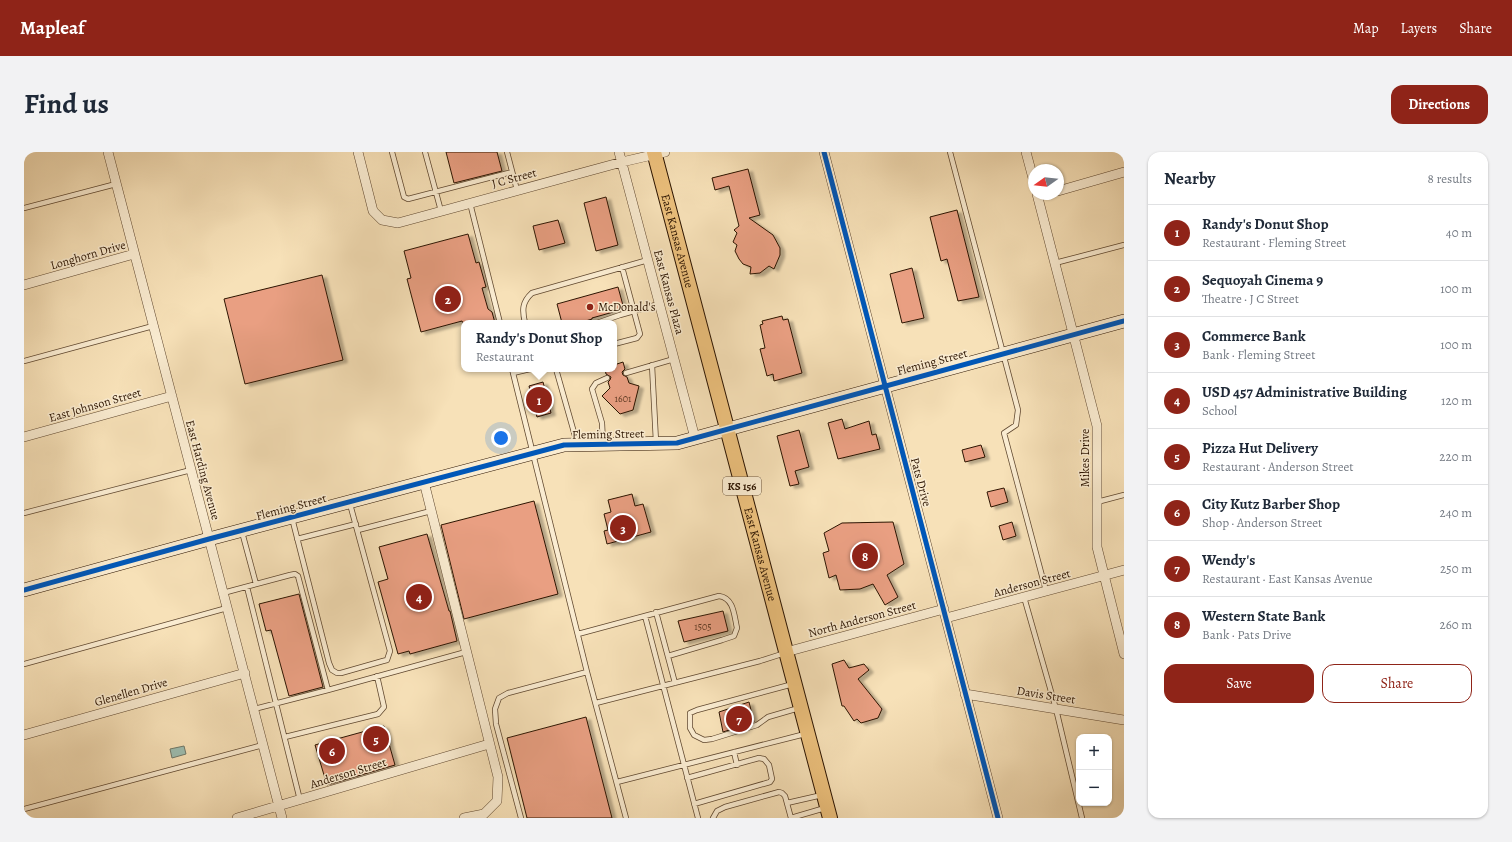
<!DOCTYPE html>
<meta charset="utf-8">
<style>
body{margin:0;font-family:Alegreya,serif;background:#f2f2f3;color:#1f2937}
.controls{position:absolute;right:12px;bottom:12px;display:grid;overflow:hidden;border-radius:8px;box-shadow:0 1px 3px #0004}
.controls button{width:36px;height:36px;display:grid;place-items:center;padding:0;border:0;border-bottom:1px solid #e0e1e3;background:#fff;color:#1f2937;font:20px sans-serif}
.compass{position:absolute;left:1004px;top:12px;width:36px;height:36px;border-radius:50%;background:#fff;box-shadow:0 1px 3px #0004;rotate:255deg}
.you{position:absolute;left:477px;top:286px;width:14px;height:14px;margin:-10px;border:3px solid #fff;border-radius:50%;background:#1a73e8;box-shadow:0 0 0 6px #1a73e833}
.badge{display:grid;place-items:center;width:26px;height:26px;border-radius:50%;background:#8f2418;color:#fff;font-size:13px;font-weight:700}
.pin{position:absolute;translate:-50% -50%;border:2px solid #fff;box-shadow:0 1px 4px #0006}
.popup{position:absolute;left:437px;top:168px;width:156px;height:52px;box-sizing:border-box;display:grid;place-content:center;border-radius:8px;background:#fff;filter:drop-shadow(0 1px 3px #0005);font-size:13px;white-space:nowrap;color:#747a83}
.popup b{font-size:15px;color:#1f2937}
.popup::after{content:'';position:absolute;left:50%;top:100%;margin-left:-8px;border:8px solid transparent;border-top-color:#fff}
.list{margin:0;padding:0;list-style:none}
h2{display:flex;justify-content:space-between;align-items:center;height:52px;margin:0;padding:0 16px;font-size:17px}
h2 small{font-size:13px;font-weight:400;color:#747a83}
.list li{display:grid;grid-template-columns:26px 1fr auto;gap:12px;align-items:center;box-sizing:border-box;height:56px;padding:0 16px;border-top:1px solid #e0e1e3}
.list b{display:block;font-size:15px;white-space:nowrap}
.list p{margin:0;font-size:13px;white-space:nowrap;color:#747a83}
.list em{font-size:13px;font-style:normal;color:#747a83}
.actions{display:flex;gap:8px;padding:12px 16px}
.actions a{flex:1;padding:9px 0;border:1px solid #8f2418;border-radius:12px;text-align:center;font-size:14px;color:#8f2418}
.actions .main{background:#8f2418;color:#fff}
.map{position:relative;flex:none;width:1100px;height:666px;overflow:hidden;border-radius:12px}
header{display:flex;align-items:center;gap:24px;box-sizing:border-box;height:56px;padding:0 20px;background:#8f2418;color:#fff}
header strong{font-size:19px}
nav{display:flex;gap:22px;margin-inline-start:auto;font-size:14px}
.intro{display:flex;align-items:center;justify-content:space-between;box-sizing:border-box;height:96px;padding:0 24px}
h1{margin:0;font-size:28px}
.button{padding:10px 18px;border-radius:12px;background:#8f2418;color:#fff;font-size:14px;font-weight:700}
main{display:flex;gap:24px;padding:0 24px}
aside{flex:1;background:#fff;border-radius:12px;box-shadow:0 1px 3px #0004}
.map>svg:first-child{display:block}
.water{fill:#9dbdb0;stroke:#70796a}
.building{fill:#e99f82;stroke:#2c1401;filter:url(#shadow)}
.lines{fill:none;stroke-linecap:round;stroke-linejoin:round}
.lane-casing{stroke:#5f472f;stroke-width:6}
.street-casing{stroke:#5f472f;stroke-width:10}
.secondary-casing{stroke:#2c1401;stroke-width:14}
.primary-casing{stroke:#2c1401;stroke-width:16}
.lane{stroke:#faecd1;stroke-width:4.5}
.street{stroke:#faecd1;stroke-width:9}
.secondary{stroke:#faecd1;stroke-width:13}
.primary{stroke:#ecc07c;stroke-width:14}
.cycleway-casing{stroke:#faecd1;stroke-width:8}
.cycleway{stroke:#0057b8;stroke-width:5}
.poi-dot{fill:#8f2418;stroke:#faecd1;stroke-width:1.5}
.labels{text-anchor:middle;stroke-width:3;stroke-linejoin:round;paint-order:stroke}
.number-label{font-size:10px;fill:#5b3721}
.shield{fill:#faecd1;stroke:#6a553f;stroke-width:1}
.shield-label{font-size:11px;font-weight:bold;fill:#2c1401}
.street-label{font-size:12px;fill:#2c1401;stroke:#faecd1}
.poi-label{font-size:12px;fill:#2c1401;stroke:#faecd1;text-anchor:start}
</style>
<header>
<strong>Mapleaf</strong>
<nav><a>Map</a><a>Layers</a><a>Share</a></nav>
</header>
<div class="intro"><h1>Find us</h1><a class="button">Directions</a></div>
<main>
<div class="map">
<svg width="1100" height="666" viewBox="0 0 1100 666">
<defs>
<filter id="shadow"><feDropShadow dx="4.5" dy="2.5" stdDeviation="1" flood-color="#0004"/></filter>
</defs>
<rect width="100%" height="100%" fill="#f7e1b8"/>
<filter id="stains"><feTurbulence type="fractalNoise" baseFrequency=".005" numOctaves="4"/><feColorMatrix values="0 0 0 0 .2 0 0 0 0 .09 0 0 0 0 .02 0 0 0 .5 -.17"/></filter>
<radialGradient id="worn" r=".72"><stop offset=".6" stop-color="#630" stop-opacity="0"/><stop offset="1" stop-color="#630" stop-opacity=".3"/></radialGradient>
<!-- water -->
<path class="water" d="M160,594l2,8 -14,4 -2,-9z"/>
<!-- building -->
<path class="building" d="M422,0h51l5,19 -48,12z
M724,17l12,46 -11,3 24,17 7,13v7l-6,14 -5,-3 -9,7 -10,1 1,-7 -8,-3 -4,-5 -4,-8 2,-6 -4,-3 4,-9 -3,-3 5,-4 -10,-40 -14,4 -3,-12z
M582,45l12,48 -22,6 -12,-48z
M933,58l22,87 -21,4 -11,-42 -6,2 -11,-44z
M534,68l7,23 -26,7 -6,-24z
M444,82l8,29 3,-1 7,25 -4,1 6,21 4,3 3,11h-32l-1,-2 -41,11 -14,-53 4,-1 -7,-27z
M888,116l12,50 -22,5 -12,-49z
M298,123l21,85 -98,24 -21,-85z
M594,135l6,22 -32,9v1l-13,4h-17l-5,-19z
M758,164l1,4 5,-1 14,54 -28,8 -1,-7 -6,2 -7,-27 5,-1 -5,-23 3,-1 -1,-3z
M599,210l2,7 -3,3 1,3 4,2 2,6 10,3 -6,24 -13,4 -18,-18 8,-8 -2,-6 2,-2 1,-3 -5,-3 -1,-5h9v-4z
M519,230l8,31 -14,4 -8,-31z
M818,267l3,10 24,-8 3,14 4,-1 4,15 -42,10 -10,-36z
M775,278l10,37 -14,4 4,13 -9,2 -13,-50z
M957,293l4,12 -20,5 -3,-12z
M980,336l4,14 -17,5 -4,-15z
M608,342l3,12 8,-2 8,28 -44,12 -3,-13 4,-1 -4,-16 7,-2 -3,-12z
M510,349l24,93 -94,25 -23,-94z
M869,370l11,42 -17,11 11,22 -13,8 -12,-21 -13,5 -20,1 -4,-15 -7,3 -6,-25 6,-2 -5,-18 18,-10z
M988,370l4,14 -13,4 -4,-14z
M403,382l22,77h1l7,30 -47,13 -1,-3 -11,3 -20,-72 10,-3 -9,-32z
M275,442l24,93 -34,9 -18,-66 -5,1 -7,-27z
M699,459l5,20 -44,11 -6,-21z
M820,508l5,8 15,-4 5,6 -11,9 24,30 -4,9 -17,5 -4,-4 -3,2 -10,-15h-2l-10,-42z
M725,550l5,20 -31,10 -4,-20z
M562,565l26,101h-85l-20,-80z
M360,574l11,39 -68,20 -12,-40z"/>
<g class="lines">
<defs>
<path id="lane" d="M368,0l12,45 4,2 104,-27
M401,0l16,59
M483,0l10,38
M926,0l68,258 -2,15 -12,8 42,158
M446,51l30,120
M0,56l92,-24
M1031,111l69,-18
M501,171c-3,-13 -3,-21 7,-30l116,-33
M573,171l23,-8 39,-11
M590,192l23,-6 3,-4 -18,-67
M0,209l129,-35
M628,213l4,77
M488,217l75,303 39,146
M532,217l21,74
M489,221l17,-4
M602,221l48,-14
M579,291l-1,-20 -10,-34 4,-6 11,-5
M1073,350l27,-7
M0,361l167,-43
M268,366l37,145 3,7 5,3h4l42,-12 4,-1 3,-9 -40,-147
M334,378l73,-19
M218,380l14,52
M273,387l59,-15
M223,435l53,213
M199,441l67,-18 5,-1 3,2 30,114
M1000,445l32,112 26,109
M632,460l19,71
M621,464l53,202
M554,482l141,-38c15,2 15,19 18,32l-3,8 -12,4 -54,16
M0,512l203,-56
M769,532l-96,26 -7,3v15l4,7 10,5 8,-1 45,-14 11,-8 31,-9
M572,551l164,-42 25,-8
M230,557l74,-19 138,-38
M261,585l93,-23 6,-7 -7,-31
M710,600l3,13
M663,626l72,-20 5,1 5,6 3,14 -2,3 -76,22
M593,630l188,-48
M763,651l35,-8
M0,657l239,-64
M497,666l-25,-94 -1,-15 4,-11 9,-5 79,-21
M689,666l4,-7 8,-4 54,-15 3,1 3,3 6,22 34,-10"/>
<path id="street" d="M84,0l174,666
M334,0l15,59 9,9 16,3 224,-61 43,-10
M595,0l76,286
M800,0l174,666
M1002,0l8,30
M1034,39l66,-19
M1013,42l60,232v121l27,107
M0,133l110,-31
M0,285l148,-41
M400,330l74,295 -1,24 -13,13 -20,4
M922,466l178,-48
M762,500l158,-43
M941,542l159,26
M0,583l221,-62
M213,666l252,-74"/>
<path id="secondary" d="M0,438l185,-51 355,-94 113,-2 447,-122"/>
<g id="primary">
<path id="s1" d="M630,0l176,666"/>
</g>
</defs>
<!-- lane casing -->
<use href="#lane" class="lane-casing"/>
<!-- street casing -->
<use href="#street" class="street-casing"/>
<!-- secondary casing -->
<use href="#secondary" class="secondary-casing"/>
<!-- primary casing -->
<use href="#primary" class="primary-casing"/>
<!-- lane -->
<use href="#lane" class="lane"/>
<!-- street -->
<use href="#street" class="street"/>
<!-- secondary -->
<use href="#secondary" class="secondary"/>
<!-- primary -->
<use href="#primary" class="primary"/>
<defs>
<path id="cycleway" d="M800,0l174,666
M0,438l185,-51 355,-94 113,-2 447,-122"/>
</defs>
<!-- cycleway casing -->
<use href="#cycleway" class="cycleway-casing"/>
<!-- cycleway -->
<use href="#cycleway" class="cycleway"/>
</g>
<!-- markers -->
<circle class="poi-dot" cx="566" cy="155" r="4"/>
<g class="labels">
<!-- number labels -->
<g class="number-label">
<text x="599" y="250">1601</text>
<text x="679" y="478">1505</text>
</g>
<!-- shield labels -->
<rect class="shield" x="699" y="325" width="38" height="18" rx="3"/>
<g class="shield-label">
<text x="718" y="338">KS 156</text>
</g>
<!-- street labels -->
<g class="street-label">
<text transform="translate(490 26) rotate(-15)" y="4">J C Street</text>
<text dy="4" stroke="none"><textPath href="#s1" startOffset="92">East Kansas Avenue</textPath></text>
<text transform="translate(64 103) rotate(-16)" y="4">Longhorn Drive</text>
<text transform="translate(645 140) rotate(75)" y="4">East Kansas Plaza</text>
<text transform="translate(908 210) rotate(-15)" y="4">Fleming Street</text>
<text transform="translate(71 253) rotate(-16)" y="4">East Johnson Street</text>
<text transform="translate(584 282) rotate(-1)" y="4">Fleming Street</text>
<text transform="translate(1061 306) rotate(-90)" y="4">Mikes Drive</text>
<text transform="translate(179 318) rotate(75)" y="4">East Harding Avenue</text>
<text transform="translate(897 330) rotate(75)" y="4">Pats Drive</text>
<text transform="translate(267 355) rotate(-15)" y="4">Fleming Street</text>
<text dy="4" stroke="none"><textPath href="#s1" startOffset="416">East Kansas Avenue</textPath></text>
<text transform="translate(1008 431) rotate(-15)" y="4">Anderson Street</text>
<text transform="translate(838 467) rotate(-15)" y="4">North Anderson Street</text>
<text transform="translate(107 540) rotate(-16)" y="4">Glenellen Drive</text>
<text transform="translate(1022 543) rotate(9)" y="4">Davis Street</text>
<text transform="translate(324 621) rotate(-17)" y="4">Anderson Street</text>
</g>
<!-- poi labels -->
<g class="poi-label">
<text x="574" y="159">McDonald's</text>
</g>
</g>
<rect width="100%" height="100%" filter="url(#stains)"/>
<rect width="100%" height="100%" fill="url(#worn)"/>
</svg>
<div class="controls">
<button>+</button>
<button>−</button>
</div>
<svg class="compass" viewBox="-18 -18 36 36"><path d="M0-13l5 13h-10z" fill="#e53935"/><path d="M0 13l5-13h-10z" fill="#747a83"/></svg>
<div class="you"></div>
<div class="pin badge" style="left:515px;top:248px">1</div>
<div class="popup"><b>Randy's Donut Shop</b>Restaurant</div>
<div class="pin badge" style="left:424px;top:147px">2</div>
<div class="pin badge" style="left:599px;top:376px">3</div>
<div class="pin badge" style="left:395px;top:445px">4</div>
<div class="pin badge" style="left:352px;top:587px">5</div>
<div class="pin badge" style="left:308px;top:599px">6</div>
<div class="pin badge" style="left:715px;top:567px">7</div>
<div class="pin badge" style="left:841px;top:404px">8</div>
</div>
<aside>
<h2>Nearby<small>8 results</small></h2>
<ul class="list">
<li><span class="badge">1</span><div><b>Randy's Donut Shop</b><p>Restaurant · Fleming Street</p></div><em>40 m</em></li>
<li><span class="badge">2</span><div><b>Sequoyah Cinema 9</b><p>Theatre · J C Street</p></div><em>100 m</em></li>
<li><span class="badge">3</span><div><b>Commerce Bank</b><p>Bank · Fleming Street</p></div><em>100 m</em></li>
<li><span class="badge">4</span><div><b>USD 457 Administrative Building</b><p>School</p></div><em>120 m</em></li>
<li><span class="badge">5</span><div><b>Pizza Hut Delivery</b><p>Restaurant · Anderson Street</p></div><em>220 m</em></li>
<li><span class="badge">6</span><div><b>City Kutz Barber Shop</b><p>Shop · Anderson Street</p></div><em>240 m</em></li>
<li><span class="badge">7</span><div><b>Wendy's</b><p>Restaurant · East Kansas Avenue</p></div><em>250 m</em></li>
<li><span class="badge">8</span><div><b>Western State Bank</b><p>Bank · Pats Drive</p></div><em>260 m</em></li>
</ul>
<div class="actions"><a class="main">Save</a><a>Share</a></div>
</aside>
</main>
